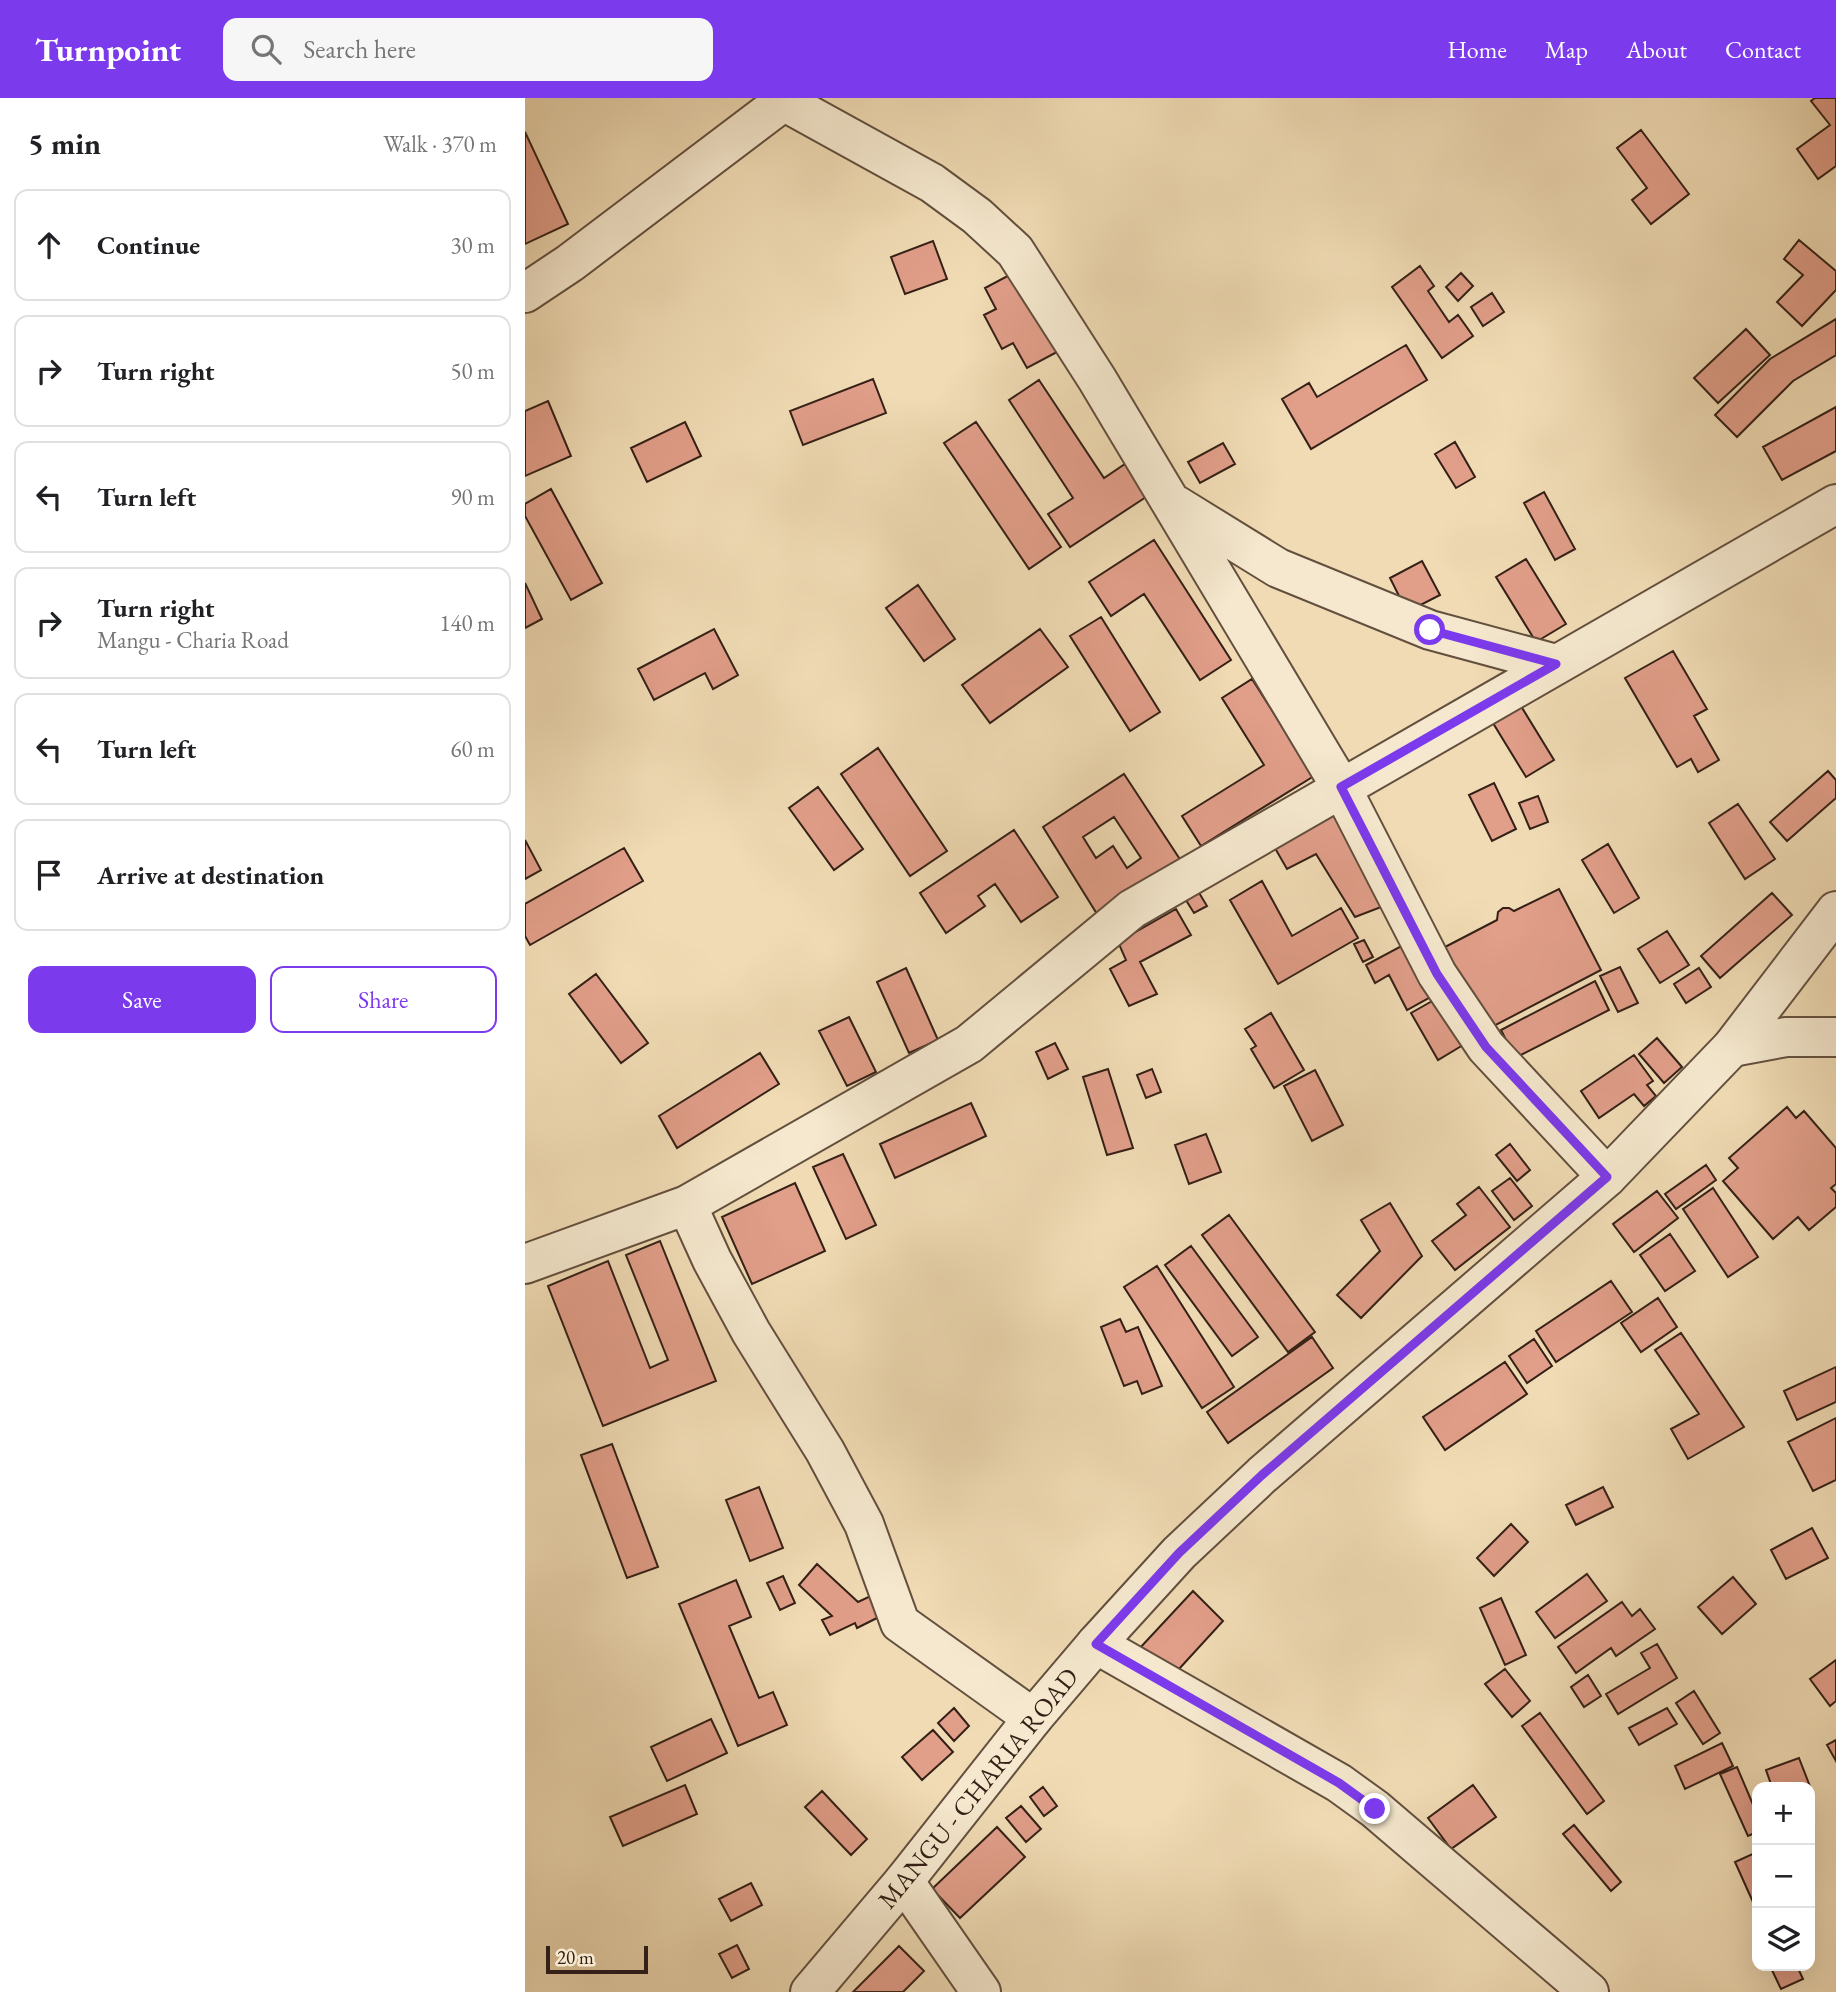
<!DOCTYPE html>
<meta charset="utf-8">
<style>
body{margin:0;font-family:"EB Garamond",serif;background:#f6f6f6;color:#202124}
.controls{position:absolute;right:21px;bottom:21px;display:grid;overflow:hidden;border-radius:14px;box-shadow:0 7px 28px #0002}
.controls button{width:63px;height:63px;display:grid;place-items:center;padding:0;border:0;border-bottom:2px solid #e0e0e0;background:#fff;color:#202124;font:35px sans-serif}
.scale{position:absolute;left:21px;bottom:18px;width:102px;box-sizing:border-box;padding-left:7px;border:4px solid #342016;border-top:0;font-size:19px;line-height:24px;white-space:nowrap;color:#342016;-webkit-text-stroke:5px #f5e8ce;paint-order:stroke}
.stop{position:absolute;width:21px;height:21px;margin:-16px;border:5px solid #7c3aed;border-radius:50%;background:#fff}
.stop.end{background:#7c3aed;border-color:#fff;box-shadow:0 2px 7px #0008}
.list{margin:0;padding:0;list-style:none}
h2{display:flex;justify-content:space-between;align-items:center;height:91px;margin:0;padding:0 28px;font-size:30px}
h2 small{font-size:23px;font-weight:400;color:#757577}
.list li{display:grid;grid-template-columns:46px 1fr auto;gap:21px;align-items:center;box-sizing:border-box;height:112px;margin:0 14px 14px;padding:0 14px;border:2px solid #e0e0e0;border-radius:14px}
.list b{display:block;font-size:26px;white-space:nowrap}
.list p{margin:0;font-size:23px;white-space:nowrap;color:#757577}
.list em{font-size:23px;font-style:normal;color:#757577}
.actions{display:flex;gap:14px;padding:21px 28px}
.actions a{flex:1;padding:16px 0;border:2px solid #7c3aed;border-radius:14px;text-align:center;font-size:24px;color:#7c3aed}
.actions .main{background:#7c3aed;color:#fff}
.icon{flex:none;width:38px;height:38px;fill:none;stroke:currentColor;stroke-width:2;stroke-linecap:round;stroke-linejoin:round}
.map{position:relative;flex:none;width:1311px;height:1894px;overflow:hidden}
header{display:flex;align-items:center;gap:42px;box-sizing:border-box;height:98px;padding:0 35px;background:#7c3aed;color:#fff}
header strong{font-size:33px}
nav{display:flex;gap:38px;margin-inline-start:auto;font-size:24px}
.search{width:490px;height:63px;background:#f6f6f6;display:flex;align-items:center;gap:18px;box-sizing:border-box;padding:0 24px;border-radius:14px;color:#757577;font-size:26px}
main{display:flex}
aside{flex:1;background:#fff}
.map>svg:first-child{display:block}
.building{fill:#e19e89;stroke:#342016;stroke-width:2;fill-rule:evenodd}
.lines{fill:none;stroke-linecap:round;stroke-linejoin:round}
.minor-casing{stroke:#634f3e;stroke-width:42}
.tertiary-casing{stroke:#634f3e;stroke-width:42}
.minor{stroke:#f5e8ce;stroke-width:38}
.tertiary{stroke:#f5e8ce;stroke-width:38}
.route{stroke:#7c3aed;stroke-width:9}
.labels{text-anchor:middle;stroke-width:5;stroke-linejoin:round;paint-order:stroke}
.street-label{font-size:26px;fill:#342016;stroke:#f5e8ce}
</style>
<header>
<strong>Turnpoint</strong>
<div class="search"><svg class="icon" aria-label="search" viewBox="0 0 24 24"><circle cx="10" cy="10" r="6"/><path d="M15 15l6 6"/></svg>Search here</div>
<nav><a>Home</a><a>Map</a><a>About</a><a>Contact</a></nav>
</header>
<main>
<aside>
<h2>5 min<small>Walk · 370 m</small></h2>
<ul class="list">
<li><svg class="icon" aria-label="ahead" viewBox="0 0 24 24"><path d="M12 20V5M6 11l6-6 6 6"/></svg><div><b>Continue</b></div><em>30 m</em></li>
<li><svg class="icon" aria-label="right" viewBox="0 0 24 24"><path d="M7 20v-9h11M14 6l5 5-5 5"/></svg><div><b>Turn right</b></div><em>50 m</em></li>
<li><svg class="icon" aria-label="left" viewBox="0 0 24 24"><path d="M17 20v-9H6M10 6l-5 5 5 5"/></svg><div><b>Turn left</b></div><em>90 m</em></li>
<li><svg class="icon" aria-label="right" viewBox="0 0 24 24"><path d="M7 20v-9h11M14 6l5 5-5 5"/></svg><div><b>Turn right</b><p>Mangu - Charia Road</p></div><em>140 m</em></li>
<li><svg class="icon" aria-label="left" viewBox="0 0 24 24"><path d="M17 20v-9H6M10 6l-5 5 5 5"/></svg><div><b>Turn left</b></div><em>60 m</em></li>
<li><svg class="icon" aria-label="arrive" viewBox="0 0 24 24"><path d="M6 21V4h12l-3 4 3 4H6"/></svg><div><b>Arrive at destination</b></div></li>
</ul>
<div class="actions"><a class="main">Save</a><a>Share</a></div>
</aside>
<div class="map">
<svg width="1311" height="1894" viewBox="0 0 1311 1894">
<rect width="100%" height="100%" fill="#f0dbb4"/>
<filter id="stains"><feTurbulence type="fractalNoise" baseFrequency=".00286" numOctaves="4"/><feColorMatrix values="0 0 0 0 .2 0 0 0 0 .09 0 0 0 0 .02 0 0 0 .5 -.17"/></filter>
<radialGradient id="worn" r=".72"><stop offset=".6" stop-color="#630" stop-opacity="0"/><stop offset="1" stop-color="#630" stop-opacity=".3"/></radialGradient>
<!-- building -->
<path class="building" d="M1290,0h21v68l-18,13 -21,-30 33,-24 -19,-24z
M1116,32l48,64 -38,30 -19,-24 15,-12 -30,-40z
M0,34l43,92 -43,20z
M1274,142l37,31v19l-34,36 -25,-24 26,-27 -19,-16z
M408,143l14,38 -42,15 -14,-37z
M895,168l14,20 -6,5 21,31 9,-7 15,21 -31,22 -50,-71z
M490,174l42,80 -30,16 -14,-25 -11,6 -18,-34 12,-6 -11,-21z
M936,175l12,13 -15,15 -12,-14z
M967,195l12,19 -21,14 -12,-19z
M1311,221v36l-43,26 -56,56 -22,-22 55,-56z
M1221,231l24,26 -52,48 -24,-25z
M881,247l21,35 -116,69 -29,-50 27,-16 8,14z
M348,281l13,34 -83,32 -13,-34z
M514,282l65,98 21,-14 21,33 -76,50 -22,-33 25,-16 -64,-98z
M23,303l23,55 -46,20v-65z
M1311,309v44l-54,29 -19,-33z
M160,324l16,34 -54,26 -16,-34z
M451,324l85,125 -32,22 -85,-126z
M930,344l20,35 -19,11 -21,-34z
M698,345l12,21 -35,19 -12,-21z
M26,391l51,94 -31,17 -46,-84v-12z
M1019,394l31,57 -20,11 -31,-57z
M629,442l77,120 -31,20 -56,-86 -33,22 -22,-34z
M1001,461l40,65 -30,18 -40,-65z
M897,463l18,34 -33,17 -17,-34z
M0,485l17,36 -17,9z
M393,487l37,54 -31,22 -38,-53z
M576,519l59,95 -30,19 -60,-95z
M189,531l24,46 -25,14 -8,-16 -51,27 -16,-31z
M515,531l28,38 -78,56 -28,-38z
M1148,553l34,58 -13,7 25,44 -21,12 -7,-13 -14,8 -52,-89z
M727,581l62,97 -113,70 -19,-30 82,-51 -42,-67z
M988,595l41,67 -28,17 -41,-67z
M353,650l69,103 -37,25 -69,-102z
M1303,673l8,9v18l-49,43 -17,-19z
M599,676l61,93 -83,55 -59,-95zM589,719l27,41 -14,10 -14,-22 -17,12 -13,-21z
M969,685l22,46 -24,12 -23,-46z
M293,689l45,62 -29,21 -45,-62z
M1013,698l10,26 -18,7 -11,-26z
M1213,706l37,55 -30,20 -36,-56z
M807,714l57,92 -34,13 -39,-63 -29,15 -15,-26z
M489,732l44,67 -37,25 -26,-38 -17,12 7,10 -39,27 -26,-40z
M0,742l16,30 -16,9z
M1083,746l31,54 -25,15 -32,-53z
M99,750l19,33 -113,64 -5,-9v-32z
M667,783l15,25 -13,7 -15,-24z
M737,783l30,55 49,-28 17,30 -80,46 -48,-84z
M1034,791l42,81 -113,59 -43,-82 52,-27 1,-8 5,-4h6l5,3z
M1247,795l20,22 -72,63 -19,-22z
M651,811l15,26 -51,27 17,32 -28,12 -19,-37 16,-9 -8,-18z
M1142,833l22,34 -29,18 -22,-34z
M839,842l9,17 -10,5 -9,-18z
M882,845l27,52 -27,15 -18,-35 -14,8 -9,-18z
M1095,869l18,36 -20,9 -18,-36z
M381,870l32,72 -29,13 -32,-71z
M1174,870l12,19 -25,16 -12,-19z
M71,876l52,69 -27,20 -52,-69z
M1070,883l14,29 -94,48 -14,-28z
M916,898l27,46 -30,18 -27,-47z
M746,915l33,57 -30,18 -23,-39 5,-3 -11,-17z
M324,919l27,55 -29,14 -28,-55z
M1132,940l25,29 -18,16 -25,-29z
M530,945l13,26 -20,10 -12,-27z
M235,955l19,31 -102,64 -18,-32z
M1109,957l19,26 -6,4 9,11 -12,10 -10,-12 -35,24 -18,-27z
M583,971l25,79 -26,7 -24,-78z
M627,971l9,23 -15,6 -9,-23z
M790,972l28,55 -31,16 -28,-55z
M446,1005l15,33 -91,42 -15,-34z
M1262,1009l9,11 8,-7 32,37v36l-5,4 5,5v14l-27,23 -11,-13 -25,22 -50,-58 15,-13 -9,-10z
M681,1036l15,38 -32,12 -14,-39z
M985,1046l20,26 -13,11 -21,-26z
M318,1056l33,71 -30,14 -33,-72z
M1181,1067l10,15 -40,29 -11,-15z
M985,1080l22,28 -18,14 -22,-29z
M270,1085l30,68 -73,33 -30,-67z
M954,1089l31,40 -55,43 -23,-29 34,-26 -9,-11z
M1188,1090l45,69 -30,20 -45,-68z
M1132,1093l21,27 -44,34 -21,-28z
M865,1105l32,53 -61,62 -24,-23 43,-44 -19,-31z
M704,1117l86,117 -27,20 -86,-117z
M1145,1136l25,37 -30,20 -25,-36z
M135,1143l56,140 -113,45 -55,-140 60,-25 42,107 18,-8 -42,-105z
M666,1148l67,91 -26,19 -67,-91z
M632,1168l77,121 -32,21 -78,-121z
M1086,1183l21,31 -76,50 -20,-31z
M1133,1200l19,29 -36,25 -20,-29z
M595,1221l6,13 12,-5 24,59 -20,8 -5,-13 -13,5 -23,-59z
M1156,1235l63,94 -56,32 -17,-30 28,-15 -44,-64z
M787,1239l21,31 -105,75 -21,-31z
M1009,1241l18,27 -25,17 -18,-27z
M980,1264l22,32 -82,56 -22,-33z
M1311,1269v35l-39,18 -13,-29z
M1311,1320v62l-23,11 -25,-49z
M87,1346l46,123 -31,11 -46,-123z
M234,1389l24,61 -33,13 -24,-61z
M1078,1389l10,20 -37,18 -10,-20z
M986,1426l17,18 -34,34 -17,-18z
M1287,1430l16,30 -42,21 -15,-29z
M292,1466l41,38 19,-9 10,20 -30,15 -2,-5 -25,12 -8,-15 10,-4 -33,-31z
M1062,1476l20,27 -52,37 -19,-26z
M258,1478l12,27 -15,7 -13,-27z
M1208,1479l23,27 -34,30 -24,-27z
M211,1482l15,37 -22,9 30,72 14,-6 14,33 -49,21 -59,-142z
M668,1493l30,30 -55,60 -30,-31z
M976,1500l25,57 -21,10 -25,-57z
M1097,1504l10,14 8,-7 15,20 -39,27 -5,-8 -35,25 -18,-26z
M1132,1546l20,34 -59,36 -12,-20 44,-26 -9,-15z
M1311,1562v41l-6,5 -20,-27z
M980,1571l25,32 -18,16 -27,-33z
M1063,1577l13,21 -17,11 -13,-20z
M1169,1593l26,42 -17,11 -27,-41z
M429,1610l15,18 -15,15 -16,-18z
M1142,1610l10,16 -38,21 -10,-17z
M1015,1615l64,88 -17,13 -65,-88z
M186,1621l16,34 -60,28 -16,-34z
M408,1632l20,22 -31,28 -20,-23z
M1311,1642v21l-9,-16z
M1197,1645l11,23 -48,23 -10,-23z
M1274,1660l12,31 -1,-2h-38l-6,-17z
M1212,1669l20,47v18l-9,4 -28,-62z
M160,1687l12,29 -74,32 -13,-29z
M948,1687l23,32 -45,32 -23,-31z
M518,1689l14,19 -13,10 -14,-19z
M297,1693l45,48 -16,16 -46,-48z
M496,1708l20,23 -15,13 -20,-24z
M1049,1727l47,57 -10,9 -48,-57z
M472,1729l28,30 -65,61 -28,-29z
M1232,1754v59l-22,-49z
M226,1785l11,22 -31,16 -12,-22z
M212,1847l12,24 -17,9 -13,-24z
M374,1848l25,25 -21,21h-50z
M1245,1868h27l6,13 -22,10z"/>
<g class="lines">
<defs>
<path id="minor" d="M253,0l154,85 45,33 38,35 82,128 244,408 96,187 49,73 121,130
M0,195l45,-30 214,-162
M651,407l102,63 152,62 126,34
M1207,949l54,-10h50
M162,1107l25,55 39,72 74,119 39,73 36,99 133,95
M0,1166l162,-59 282,-161 163,-135 704,-405
M571,1546l243,139 36,26 214,183
M379,1783l77,111"/>
<path id="tertiary" d="M285,1894l94,-111 129,-163 63,-74 83,-91 83,-78 345,-298 125,-130 104,-136"/>
</defs>
<!-- minor casing -->
<use href="#minor" class="minor-casing"/>
<!-- tertiary casing -->
<use href="#tertiary" class="tertiary-casing"/>
<!-- minor -->
<use href="#minor" class="minor"/>
<!-- tertiary -->
<use href="#tertiary" class="tertiary"/>
</g>
<g class="lines">
<!-- route -->
<path class="route" d="M850,1711l-36,-26 -243,-139 83,-91 83,-78 345,-298 -121,-130 -49,-73 -96,-187 215,-123 -126,-34"/>
</g>
<g class="labels">
<!-- street labels -->
<g class="street-label">
<text transform="translate(453 1690) rotate(-51)" y="9">MANGU - CHARIA ROAD</text>
</g>
</g>
<rect width="100%" height="100%" filter="url(#stains)"/>
<rect width="100%" height="100%" fill="url(#worn)"/>
</svg>
<div class="controls">
<button>+</button>
<button>−</button>
<button><svg class="icon" aria-label="layers" viewBox="0 0 24 24"><path d="M12 4l9 5-9 5-9-5zM3 14l9 5 9-5"/></svg></button>
</div>
<div class="scale">20 m</div>
<div class="stop" style="left:905px;top:532px"></div>
<div class="stop end" style="left:850px;top:1711px"></div>
</div>
</main>
